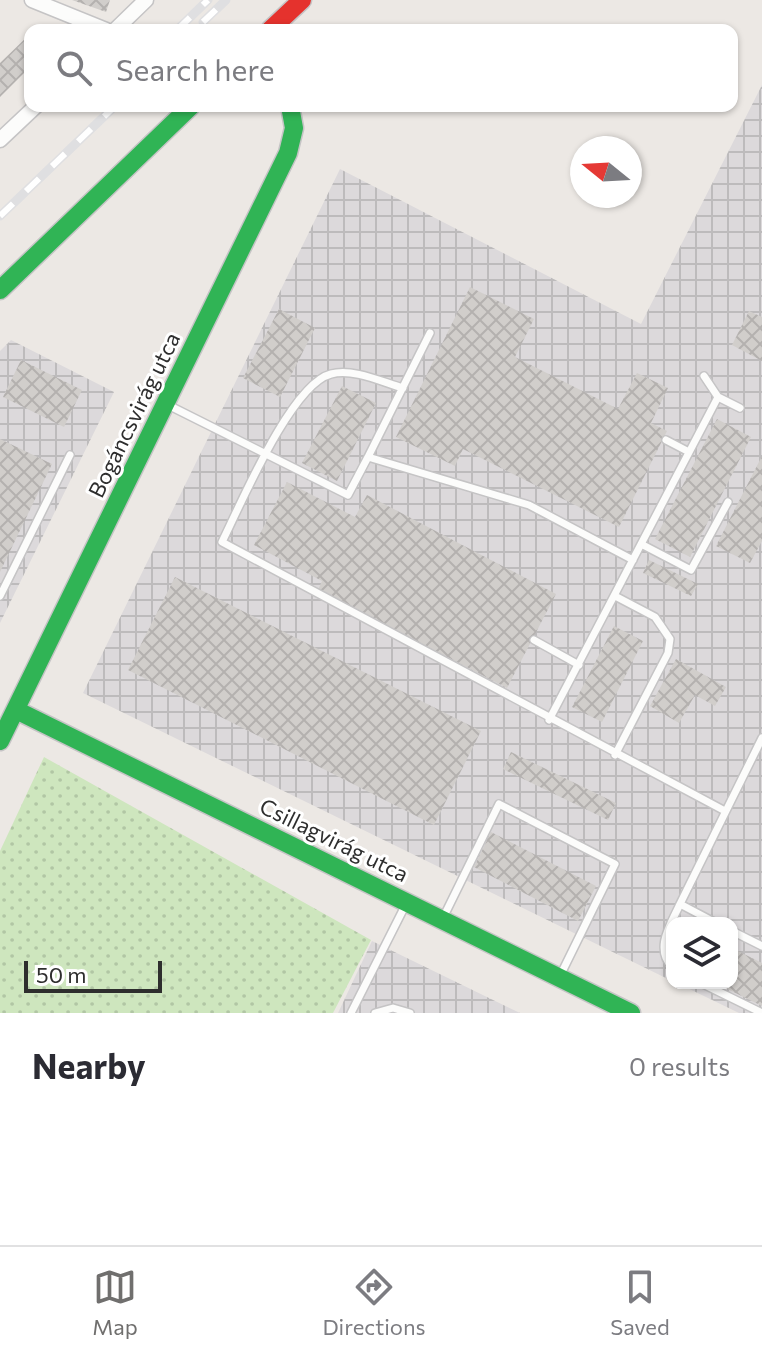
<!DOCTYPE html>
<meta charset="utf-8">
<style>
body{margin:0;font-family:Commissioner,sans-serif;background:#f2f2f3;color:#2b2b33}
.controls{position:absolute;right:24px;bottom:24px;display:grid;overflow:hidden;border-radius:16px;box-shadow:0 2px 6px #0004}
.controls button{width:72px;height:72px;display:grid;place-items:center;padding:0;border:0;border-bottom:2px solid #e1e1e2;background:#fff;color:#2b2b33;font:40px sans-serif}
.compass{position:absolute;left:570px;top:136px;width:72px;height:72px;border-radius:50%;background:#fff;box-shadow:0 2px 6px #0004;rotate:288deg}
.scale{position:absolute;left:24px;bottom:20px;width:138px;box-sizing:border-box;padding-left:8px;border:4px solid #2e2e2e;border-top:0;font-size:22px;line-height:28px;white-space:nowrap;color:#2e2e2e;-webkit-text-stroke:6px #fff;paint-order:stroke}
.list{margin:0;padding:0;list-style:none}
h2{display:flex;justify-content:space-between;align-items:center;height:104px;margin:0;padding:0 32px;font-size:34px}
h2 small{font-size:26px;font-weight:400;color:#7c7c81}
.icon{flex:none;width:44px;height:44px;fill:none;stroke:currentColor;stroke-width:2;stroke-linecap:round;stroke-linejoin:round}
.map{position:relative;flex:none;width:762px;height:1013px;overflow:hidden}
.search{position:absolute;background:#fff;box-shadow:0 2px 6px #0004;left:24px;right:24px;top:24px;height:88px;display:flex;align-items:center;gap:20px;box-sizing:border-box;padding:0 28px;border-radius:16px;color:#7c7c81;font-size:30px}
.sheet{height:232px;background:#fff}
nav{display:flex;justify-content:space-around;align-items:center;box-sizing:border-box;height:112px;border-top:2px solid #e1e1e2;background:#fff;font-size:22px;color:#7c7c81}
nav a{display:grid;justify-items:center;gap:4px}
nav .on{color:#706f6e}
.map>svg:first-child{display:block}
.industrial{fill:url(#industrial-grid)}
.grass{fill:url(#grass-dots)}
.building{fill:url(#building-cross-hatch)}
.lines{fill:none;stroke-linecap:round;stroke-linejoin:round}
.lane-casing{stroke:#c5c4c5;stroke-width:10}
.street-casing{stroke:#c5c4c5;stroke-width:17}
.fast-casing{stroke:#c5c4c5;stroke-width:21}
.jam-casing{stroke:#c5c4c5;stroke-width:21}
.lane{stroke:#fcfcfb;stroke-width:7}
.street{stroke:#fcfcfb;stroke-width:14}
.fast{stroke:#30b455;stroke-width:18}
.jam{stroke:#e5322d;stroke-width:18}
.rail-casing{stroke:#dfdfe1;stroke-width:9}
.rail{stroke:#fff;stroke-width:6;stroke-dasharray:18;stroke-linecap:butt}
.labels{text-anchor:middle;stroke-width:6;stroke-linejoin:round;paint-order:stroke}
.street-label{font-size:22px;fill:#2e2e2e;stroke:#fff}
</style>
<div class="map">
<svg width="762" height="1013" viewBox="0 0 762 1013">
<defs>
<pattern id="industrial-grid" width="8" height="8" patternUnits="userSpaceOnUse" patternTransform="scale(2)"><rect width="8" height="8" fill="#dcd9db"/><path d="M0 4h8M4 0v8" fill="none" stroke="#bdbbbc"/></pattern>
<pattern id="grass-dots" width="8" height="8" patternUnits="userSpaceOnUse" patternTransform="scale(2)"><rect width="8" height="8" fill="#cee6be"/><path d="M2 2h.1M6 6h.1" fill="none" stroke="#b1c6a4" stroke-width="1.8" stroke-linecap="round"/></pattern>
<pattern id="building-cross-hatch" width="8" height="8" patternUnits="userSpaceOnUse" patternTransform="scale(2)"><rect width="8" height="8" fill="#d1cecb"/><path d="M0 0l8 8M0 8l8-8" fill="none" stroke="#b4b1af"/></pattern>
</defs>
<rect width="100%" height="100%" fill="#ece8e4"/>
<!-- industrial -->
<path class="industrial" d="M762,85v928h-23l-62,-30h55v-60h-60v58l-589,-288 257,-524 301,155z
M11,340l103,52 -114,231v-272z
M372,941l148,72h-182z"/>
<!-- grass -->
<path class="grass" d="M44,757l327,183 -38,73h-333v-162z"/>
<!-- building -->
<path class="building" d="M72,0h38l-4,12z
M30,34v39l-3,-3 -27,27v-34z
M470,287l64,32 -19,38 103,52 19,-36 31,15 -17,35 16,8 -48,96 -156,-78 -8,17 -59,-29z
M279,309l36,19 -35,69 -37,-19z
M749,311l13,6v44l-30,-16z
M21,360l61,30 -18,37 -61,-30z
M342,386l34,17 -39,78 -35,-18z
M717,419l34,18 -61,120 -35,-18z
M0,439l52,25 -52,108z
M762,456v85l-12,22 -34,-17z
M287,482l68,35 12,-22 189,99 -49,94 -189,-98 4,-9 -68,-36z
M649,560l49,24 -7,12 -48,-23z
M175,577l306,154 -47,94 -306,-155z
M614,626l29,15 -41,81 -30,-15z
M676,659l50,28 -11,19 -20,-11 -16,28 -29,-17z
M511,752l105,51 -8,17 -105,-51z
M491,832l105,54 -18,35 -104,-54z
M732,948l30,15v43l-47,-23h17z"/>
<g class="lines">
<defs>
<path id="lane" d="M403,388c-21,-6 -50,-20 -72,-14 -40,10 -91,132 -109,168l503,269
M718,397l22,11
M168,405l180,90 20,-38 161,48 104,55
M666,440l23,12
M368,457l62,-124
M641,544l50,26 37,-68
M0,596l70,-141
M615,596l40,21 15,22 -2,14 -53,102
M534,640l45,25
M549,720l169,-323 -14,-21
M444,916l55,-112 116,60 -55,112
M716,923l-36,-19 82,-166
M732,931l30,15
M672,967c-18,-19 -1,-43 8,-63
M701,983l61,30
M351,1013l55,-109
M375,1013l18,-5 17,5"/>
<path id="street" d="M32,0l74,30
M115,30l31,-30
M0,140l36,-34"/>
<path id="fast" d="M0,290l191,-184
M16,710l615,303
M0,741l288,-588 6,-25 -4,-22"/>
<path id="jam" d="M270,30l32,-30"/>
</defs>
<!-- lane casing -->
<use href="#lane" class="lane-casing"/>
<!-- street casing -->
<use href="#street" class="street-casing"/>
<!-- fast casing -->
<use href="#fast" class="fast-casing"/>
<!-- jam casing -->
<use href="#jam" class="jam-casing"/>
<!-- lane -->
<use href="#lane" class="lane"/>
<!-- street -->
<use href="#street" class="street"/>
<!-- fast -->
<use href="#fast" class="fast"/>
<!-- jam -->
<use href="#jam" class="jam"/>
<defs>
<path id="rail" d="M203,22l23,-22
M177,30l31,-30
M0,216l115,-110"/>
</defs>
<!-- rail casing -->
<use href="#rail" class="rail-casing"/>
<!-- rail -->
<use href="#rail" class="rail"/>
</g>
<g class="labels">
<!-- street labels -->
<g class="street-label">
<text transform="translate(134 415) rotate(-64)" y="8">Bogáncsvirág utca</text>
<text transform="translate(334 840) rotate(26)" y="8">Csillagvirág utca</text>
</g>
</g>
</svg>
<div class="controls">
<button><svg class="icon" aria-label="layers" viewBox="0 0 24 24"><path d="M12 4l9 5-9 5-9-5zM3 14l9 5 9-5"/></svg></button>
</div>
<svg class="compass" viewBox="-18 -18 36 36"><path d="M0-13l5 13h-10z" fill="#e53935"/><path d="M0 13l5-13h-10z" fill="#7c7c81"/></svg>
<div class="scale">50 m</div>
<div class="search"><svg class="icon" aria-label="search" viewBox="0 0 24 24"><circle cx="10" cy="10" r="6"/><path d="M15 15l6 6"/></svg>Search here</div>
</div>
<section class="sheet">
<h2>Nearby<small>0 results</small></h2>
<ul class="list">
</ul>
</section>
<nav>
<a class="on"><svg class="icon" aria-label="map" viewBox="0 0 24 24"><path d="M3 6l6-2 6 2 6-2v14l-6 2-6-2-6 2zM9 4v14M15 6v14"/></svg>Map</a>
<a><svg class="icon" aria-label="directions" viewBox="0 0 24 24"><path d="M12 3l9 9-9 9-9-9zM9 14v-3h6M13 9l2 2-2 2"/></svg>Directions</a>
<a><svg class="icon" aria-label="saved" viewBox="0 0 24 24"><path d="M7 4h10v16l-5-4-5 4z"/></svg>Saved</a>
</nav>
